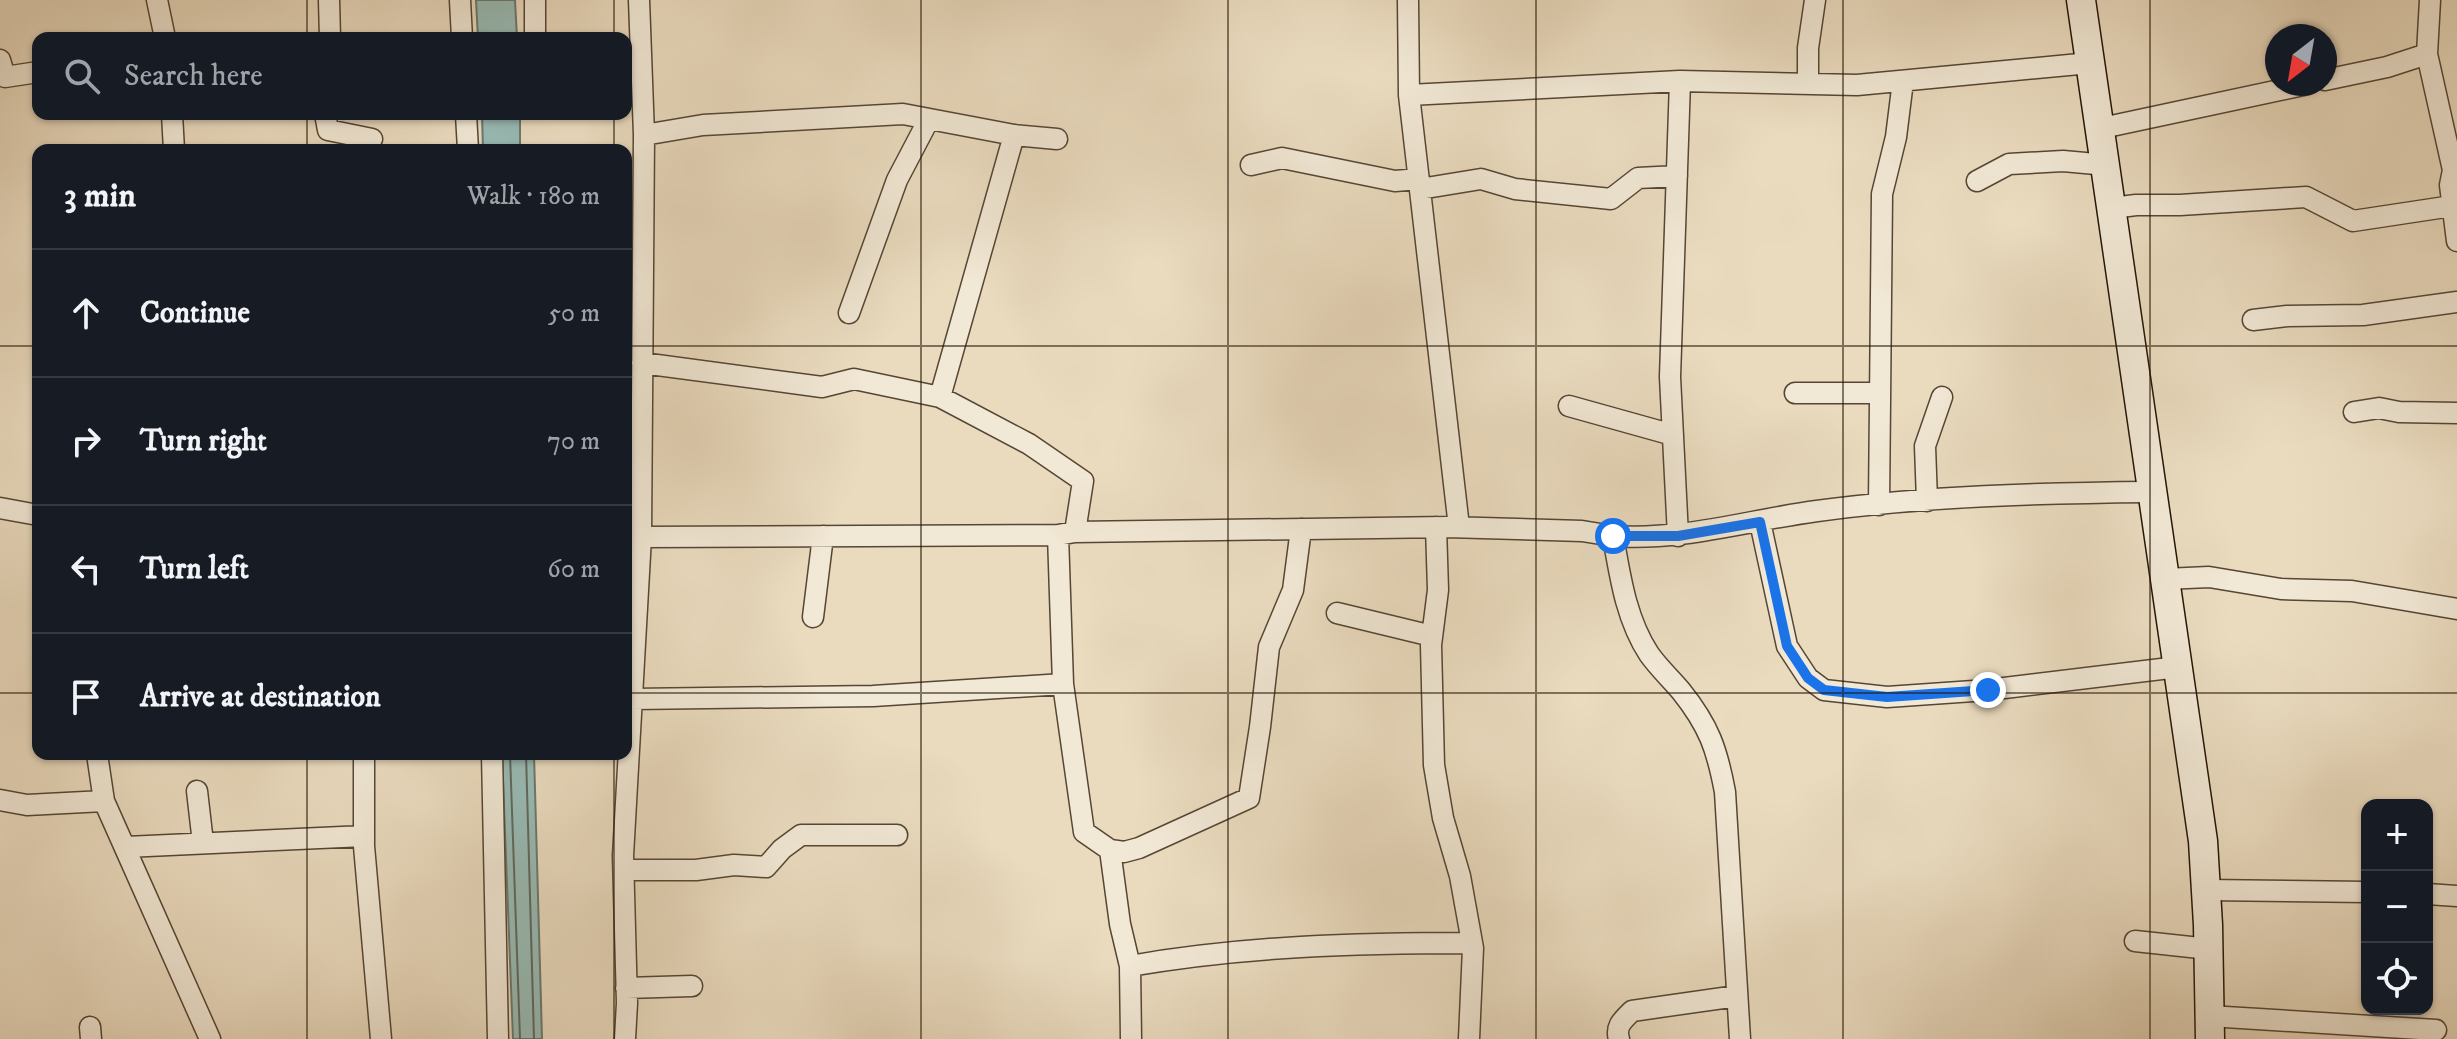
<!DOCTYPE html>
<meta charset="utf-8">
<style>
body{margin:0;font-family:"IM FELL DW Pica",serif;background:#20242c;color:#f1f3f6}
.controls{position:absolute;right:24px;bottom:24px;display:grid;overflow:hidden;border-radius:16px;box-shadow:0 2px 6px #0004}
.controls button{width:72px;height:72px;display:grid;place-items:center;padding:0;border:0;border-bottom:2px solid #363941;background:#171b24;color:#f1f3f6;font:40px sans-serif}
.compass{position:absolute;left:2265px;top:24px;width:72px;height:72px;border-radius:50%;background:#171b24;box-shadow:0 2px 6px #0004;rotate:211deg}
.stop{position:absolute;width:24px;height:24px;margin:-18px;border:6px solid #1a73e8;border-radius:50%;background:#fff}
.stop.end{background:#1a73e8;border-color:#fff;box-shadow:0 2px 8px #0008}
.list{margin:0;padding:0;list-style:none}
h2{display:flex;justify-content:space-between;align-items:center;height:104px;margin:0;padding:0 32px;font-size:34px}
h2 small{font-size:26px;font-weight:400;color:#9ea1a6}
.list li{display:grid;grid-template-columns:52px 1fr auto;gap:24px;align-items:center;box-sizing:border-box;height:128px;padding:0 32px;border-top:2px solid #363941}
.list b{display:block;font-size:30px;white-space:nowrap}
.list em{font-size:26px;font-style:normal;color:#9ea1a6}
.icon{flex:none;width:44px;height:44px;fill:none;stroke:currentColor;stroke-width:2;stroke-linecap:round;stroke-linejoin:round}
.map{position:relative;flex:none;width:2457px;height:1039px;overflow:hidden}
.search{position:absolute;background:#171b24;box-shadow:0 2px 6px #0004;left:32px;top:32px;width:600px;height:88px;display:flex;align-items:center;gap:20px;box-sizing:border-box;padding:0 28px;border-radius:16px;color:#9ea1a6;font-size:30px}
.panel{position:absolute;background:#171b24;box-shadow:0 2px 6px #0004;left:32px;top:144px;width:600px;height:616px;border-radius:16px}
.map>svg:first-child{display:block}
.water{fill:#98bbb5;stroke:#6a796f;stroke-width:2}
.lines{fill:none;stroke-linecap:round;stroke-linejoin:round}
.shore{stroke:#5e685e;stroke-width:2}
.minor-casing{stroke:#564634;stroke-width:23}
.secondary-casing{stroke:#251506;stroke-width:31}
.minor{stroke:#f1e8d5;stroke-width:20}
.secondary{stroke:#f1e8d5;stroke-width:28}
.route{stroke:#1a73e8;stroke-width:10}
.grid{fill:none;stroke:#251506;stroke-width:2;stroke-opacity:0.55}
</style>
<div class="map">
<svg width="2457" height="1039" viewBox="0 0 2457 1039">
<rect width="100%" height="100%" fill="#eadbbf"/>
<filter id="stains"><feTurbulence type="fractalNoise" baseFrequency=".0025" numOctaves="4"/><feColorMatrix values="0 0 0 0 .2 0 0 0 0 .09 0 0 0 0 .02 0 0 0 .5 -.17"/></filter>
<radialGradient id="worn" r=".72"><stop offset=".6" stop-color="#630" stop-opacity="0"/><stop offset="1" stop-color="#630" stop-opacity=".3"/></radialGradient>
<!-- water -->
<path class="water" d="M476,0h39l2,38h-39z
M482,114h38v36h-37z
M502,754h32l8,285h-29z"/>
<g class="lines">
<!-- shore -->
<path class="shore" d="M510,754l10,285
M526,754l8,285"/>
<defs>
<path id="minor" d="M157,0l8,38
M329,0l1,38
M460,0l2,38
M535,0v38
M1408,0l1,95 50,432
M2427,54l26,116 -3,15 7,56
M0,60l5,17 33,-5
M2325,80l62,-13 40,-13 3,-54
M1808,84v-36l7,-48
M1409,95l271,-14
M172,114l2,36
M325,114l3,16 44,9
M466,114l2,36
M2102,128l206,-44
M644,135l59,-10 200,-11 111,21 43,4
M1251,165l31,-7 113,23 24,-2
M1977,181l32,-17 54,-3 44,4
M1420,189l61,-10 34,10 96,10 27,-21 39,-2
M2112,208l24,-3h44l126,-8 47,24 99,-15
M849,313l48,-133 32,-61
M2253,320l34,-4 76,-1 94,-13
M642,363l180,24 32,-8 86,18 89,47 54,37 -8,51
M1795,393h85
M940,397l74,-262
M1569,406l104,29
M2354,412l25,-4 20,4 58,1
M1927,501l-2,-55 17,-49
M1879,505l3,-311 14,-57 7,-56
M0,508l38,7
M1760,522l27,124 21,32 16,12 63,7 101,-7 190,-23
M1436,527l2,63 -7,55 3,120 9,53 17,58 13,72 -4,91
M1058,535l5,149 21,148 26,18 10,74 10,42 1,73
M1678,536l-8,-159 10,-296 177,4 233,-22
M641,537l417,-2 17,-3 372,-5 135,4 31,5
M2165,579l44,-2 72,12 71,2 105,18
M1337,613l95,23
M813,617l10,-81
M633,699l240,-3 190,-12
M97,754l7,47 106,238
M364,754v92l17,193
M492,754l6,285
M197,791l6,52
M0,800l27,5 77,-4
M126,847l238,-11
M1110,850l14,2 15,-4 110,-50 11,-71 9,-80 24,-57 8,-61
M624,870h72l38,-5 32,2 16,-18 19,-14h96
M2206,890l161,2
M2427,894l30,2
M2135,941l74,8
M1130,966c113,-20 228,-23 342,-23
M626,988l66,-2
M2209,1016l227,14
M90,1027l1,12
M625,1039l2,-36 -4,-147 18,-319 3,-402 -5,-135
M1619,1039c-4,-13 4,-19 13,-28l105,-15
M1740,1039l-15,-247c-8,-43 -16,-66 -44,-101 -10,-12 -23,-24 -32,-37 -23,-35 -29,-78 -36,-118 70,5 136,-16 204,-25 111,-15 223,-18 334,-19"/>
<path id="secondary" d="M2081,0l122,841 5,84 2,114"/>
</defs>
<!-- minor casing -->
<use href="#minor" class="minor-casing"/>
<!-- secondary casing -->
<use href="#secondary" class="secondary-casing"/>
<!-- minor -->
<use href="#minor" class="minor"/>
<!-- secondary -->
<use href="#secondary" class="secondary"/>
</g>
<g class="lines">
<!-- route -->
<path class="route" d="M1613,536h65l82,-14 27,124 21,32 16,12 63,7 101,-7"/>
</g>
<!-- grid -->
<path class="grid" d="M307,0v38M614,0v38M921,0v1039M1228,0v1039M1536,0v1039M1843,0v1039M2150,0v1039M307,114v36M614,114v36M0,346h38M626,346h1831M0,693h38M626,693h1831M307,754v285M614,754v285"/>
<rect width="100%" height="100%" filter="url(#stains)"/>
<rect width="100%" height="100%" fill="url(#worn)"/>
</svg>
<div class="controls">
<button>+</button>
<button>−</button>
<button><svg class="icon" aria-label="locate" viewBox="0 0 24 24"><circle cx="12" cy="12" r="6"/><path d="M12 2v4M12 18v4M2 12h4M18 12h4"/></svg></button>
</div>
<svg class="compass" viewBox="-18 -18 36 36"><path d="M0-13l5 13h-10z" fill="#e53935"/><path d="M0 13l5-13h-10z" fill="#9ea1a6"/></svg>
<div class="stop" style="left:1613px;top:536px"></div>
<div class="stop end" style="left:1988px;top:690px"></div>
<div class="search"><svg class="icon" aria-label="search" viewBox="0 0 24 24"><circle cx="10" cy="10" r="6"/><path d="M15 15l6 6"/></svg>Search here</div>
<section class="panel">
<h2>3 min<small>Walk · 180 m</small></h2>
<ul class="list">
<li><svg class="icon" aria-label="ahead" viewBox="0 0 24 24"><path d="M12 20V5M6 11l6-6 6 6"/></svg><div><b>Continue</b></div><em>50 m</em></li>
<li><svg class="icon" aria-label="right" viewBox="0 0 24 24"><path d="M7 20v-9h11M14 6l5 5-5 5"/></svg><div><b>Turn right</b></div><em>70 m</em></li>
<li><svg class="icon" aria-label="left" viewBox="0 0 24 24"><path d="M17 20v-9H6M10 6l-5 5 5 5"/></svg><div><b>Turn left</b></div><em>60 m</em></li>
<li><svg class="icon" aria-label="arrive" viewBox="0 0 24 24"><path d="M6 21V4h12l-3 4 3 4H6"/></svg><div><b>Arrive at destination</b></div></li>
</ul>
</section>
</div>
